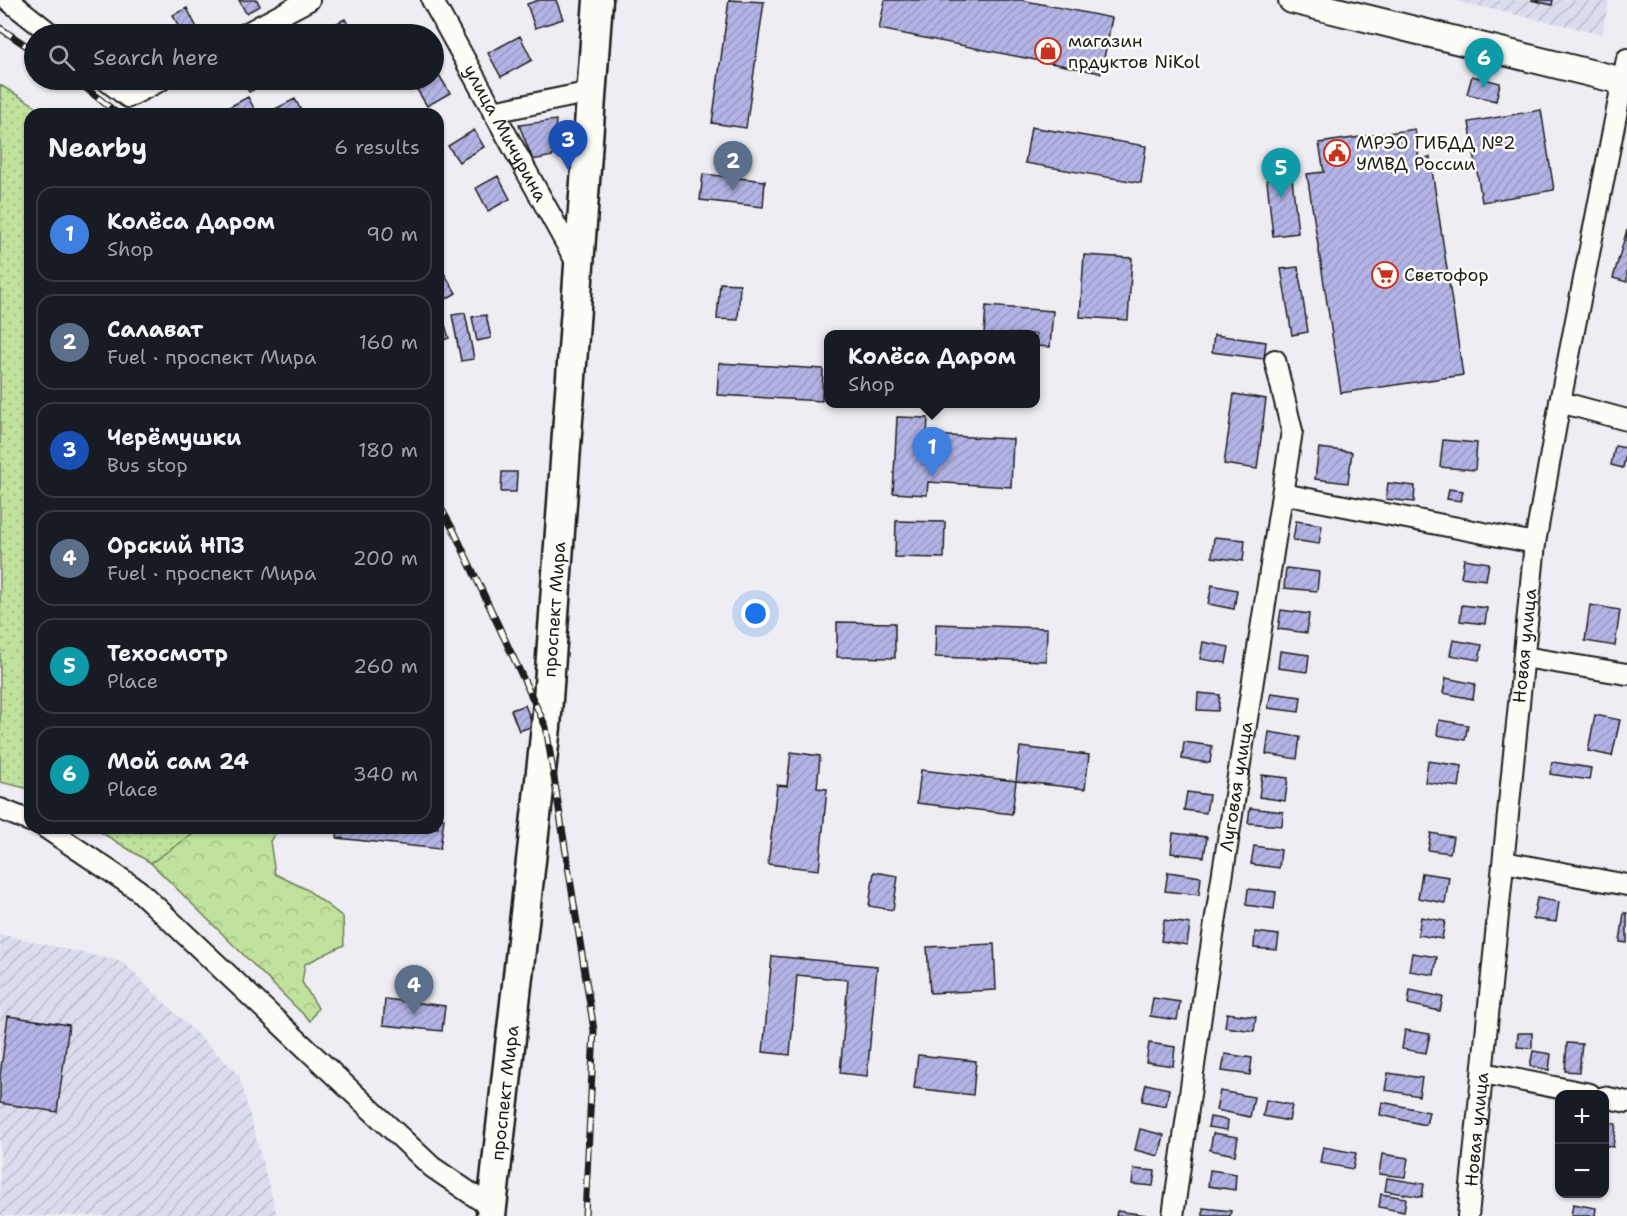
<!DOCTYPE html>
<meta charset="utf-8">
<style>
body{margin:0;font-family:"Shantell Sans",sans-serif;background:#242831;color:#f1f3f6}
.controls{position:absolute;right:18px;bottom:18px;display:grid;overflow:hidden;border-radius:12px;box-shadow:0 2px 4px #0004}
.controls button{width:54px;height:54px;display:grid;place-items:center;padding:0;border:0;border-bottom:2px solid #363941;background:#171b24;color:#f1f3f6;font:30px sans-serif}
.you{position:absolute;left:756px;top:614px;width:21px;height:21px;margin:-15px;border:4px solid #fff;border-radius:50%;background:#1a73e8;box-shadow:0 0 0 9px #1a73e833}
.badge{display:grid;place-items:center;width:39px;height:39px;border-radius:50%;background:#b45309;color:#fff;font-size:20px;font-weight:700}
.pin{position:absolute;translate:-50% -50px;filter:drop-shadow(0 2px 3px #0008)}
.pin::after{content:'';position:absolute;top:32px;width:21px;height:18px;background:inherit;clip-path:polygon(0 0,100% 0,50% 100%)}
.popup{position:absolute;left:824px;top:330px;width:216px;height:78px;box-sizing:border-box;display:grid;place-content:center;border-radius:12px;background:#171b24;filter:drop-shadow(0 2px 4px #0005);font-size:20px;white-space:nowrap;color:#9ea1a6}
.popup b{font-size:22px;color:#f1f3f6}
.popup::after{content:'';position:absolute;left:50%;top:100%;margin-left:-12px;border:12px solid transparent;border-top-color:#171b24}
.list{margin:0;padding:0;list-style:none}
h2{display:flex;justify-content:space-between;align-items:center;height:78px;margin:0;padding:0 24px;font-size:26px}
h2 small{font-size:20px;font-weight:400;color:#9ea1a6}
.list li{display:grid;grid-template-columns:39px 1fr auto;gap:18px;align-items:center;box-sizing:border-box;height:96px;margin:0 12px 12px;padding:0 12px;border:2px solid #363941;border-radius:18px}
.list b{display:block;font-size:22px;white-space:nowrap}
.list p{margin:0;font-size:20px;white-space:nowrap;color:#9ea1a6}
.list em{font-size:20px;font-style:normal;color:#9ea1a6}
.icon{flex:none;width:33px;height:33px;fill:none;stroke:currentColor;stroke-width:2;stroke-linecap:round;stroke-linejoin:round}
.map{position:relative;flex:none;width:1627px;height:1216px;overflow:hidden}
.search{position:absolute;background:#171b24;box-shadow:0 2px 4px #0004;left:24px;top:24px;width:420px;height:66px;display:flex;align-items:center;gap:15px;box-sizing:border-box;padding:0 21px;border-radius:33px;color:#9ea1a6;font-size:22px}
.panel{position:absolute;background:#171b24;box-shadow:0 2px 4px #0004;left:24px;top:108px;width:420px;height:726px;border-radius:18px}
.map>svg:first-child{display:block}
.industrial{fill:url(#industrial-furrows)}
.grass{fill:url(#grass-dots);stroke:#6e7f5c;stroke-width:1.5}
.forest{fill:url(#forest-crowns);stroke:#6e7f5c;stroke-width:1.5}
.building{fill:url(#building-hatch);stroke:#1c1c1c;stroke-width:1.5}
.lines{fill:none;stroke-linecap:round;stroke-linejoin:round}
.minor-casing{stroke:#1c1c1c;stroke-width:24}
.tertiary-casing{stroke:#1c1c1c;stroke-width:30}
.secondary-casing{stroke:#1c1c1c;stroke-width:33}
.minor{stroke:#fdfcf7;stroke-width:20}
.tertiary{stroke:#fdfcf7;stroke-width:26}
.secondary{stroke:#fdfcf7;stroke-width:28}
.rail-casing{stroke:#1c1c1c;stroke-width:7}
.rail{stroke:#fdfcf7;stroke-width:4.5;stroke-dasharray:14;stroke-linecap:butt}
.labels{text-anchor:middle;stroke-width:5;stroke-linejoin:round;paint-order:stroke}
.poi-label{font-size:18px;fill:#1c1c1c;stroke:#fdfcf7;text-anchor:start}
.street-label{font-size:18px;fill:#1c1c1c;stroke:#fdfcf7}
</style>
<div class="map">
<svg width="1627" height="1216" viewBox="0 0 1627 1216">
<defs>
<pattern id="industrial-furrows" width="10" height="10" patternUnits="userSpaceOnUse" patternTransform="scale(1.5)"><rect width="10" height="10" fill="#dcdcef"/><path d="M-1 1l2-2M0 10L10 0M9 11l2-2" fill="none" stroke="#bcbccc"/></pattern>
<pattern id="grass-dots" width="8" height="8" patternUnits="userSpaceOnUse" patternTransform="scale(1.5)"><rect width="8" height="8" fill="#c0e29c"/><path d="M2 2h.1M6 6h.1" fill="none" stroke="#a4c186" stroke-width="1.8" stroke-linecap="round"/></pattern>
<pattern id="forest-crowns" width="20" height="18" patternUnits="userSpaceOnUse" patternTransform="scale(1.5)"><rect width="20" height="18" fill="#c0e29c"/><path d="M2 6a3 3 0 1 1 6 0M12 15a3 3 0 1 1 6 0" fill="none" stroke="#a4c186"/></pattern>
<pattern id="building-hatch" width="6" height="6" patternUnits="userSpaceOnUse" patternTransform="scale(1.5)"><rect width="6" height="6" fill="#b3b3e5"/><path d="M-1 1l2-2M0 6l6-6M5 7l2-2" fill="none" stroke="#9999c4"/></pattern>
</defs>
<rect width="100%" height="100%" fill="#eeedf3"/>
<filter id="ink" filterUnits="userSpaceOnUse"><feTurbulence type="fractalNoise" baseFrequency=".0167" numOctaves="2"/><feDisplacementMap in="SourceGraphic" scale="12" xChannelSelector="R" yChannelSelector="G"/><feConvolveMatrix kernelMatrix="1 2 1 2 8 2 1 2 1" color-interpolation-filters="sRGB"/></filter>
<g filter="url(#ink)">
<!-- industrial -->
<path class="industrial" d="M1451,0h158l-7,34z
M0,934l123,28 116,113 38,141h-277z"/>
<!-- grass -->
<path class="grass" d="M0,85l31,18 13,11h-14v675l-30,-7z
M94,828h108l-51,35z"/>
<!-- forest -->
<path class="forest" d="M202,828h77l-9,13 5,33 31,15 37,28 1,28 -39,19 -3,18 16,26 -8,13 -159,-158z"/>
<!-- building -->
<path class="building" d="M239,0h18l3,6 -14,7z
M539,0h17l7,19 -28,9 -8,-24z
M729,0l35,2 -18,126 -34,-5z
M885,0h136l91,18 -11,55 -222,-44z
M1531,0h22l-1,5z
M187,8l13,26h-18l-9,-19z
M345,19l8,15h-21l-3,-7z
M520,36l12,24 -31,17 -13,-24z
M439,75l11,18 -23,13 -11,-18z
M1472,76l28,7 -4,18 -29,-7z
M242,80h31l-24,12z
M248,97l9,17h-41z
M295,99l8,15h-33l-1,-2z
M1541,110l13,80 -72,12 -13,-80z
M556,120l-3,36 -20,4 -14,-35z
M1031,127l115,19 -5,37 -116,-20z
M1415,129l4,30 11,-2 33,218 -122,18 -34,-219 17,-2 -5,-29z
M474,130l10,17 -25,15 -11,-16z
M1290,160l8,73 -25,3 -8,-74z
M703,174l62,7 -2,26 -63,-7z
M498,176l12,23 -22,12 -12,-23z
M1627,230v52l-14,-4z
M1084,255l48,3 -4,62 -48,-3z
M1298,267l10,65 -16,3 -11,-66z
M442,270l14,23 -18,11v-32z
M720,283l20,1 -2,36 -21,-1z
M986,306l67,5 -3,36 -14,-1v-12h-52z
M441,312l8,26 -11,4v-29z
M465,313l9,46 -13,2 -9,-46z
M486,315l5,23 -14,3 -5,-24z
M1214,335l52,7 -2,17 -52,-7z
M719,363l104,6 -1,32 -105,-6z
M1234,394l32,5 -9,70 -33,-5z
M897,417l31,1 -1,17 86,4 -2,48 -83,-5 -1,13 -34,-2z
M1443,440l34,3 -2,27 -35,-3z
M1615,446l12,2 -4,20 -12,-3z
M1319,448l33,4 -4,31 -33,-4z
M502,472h15l-1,20h-15z
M1388,483l27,3 -1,16 -28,-3z
M1449,489l14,2 -2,10 -14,-2z
M896,521l49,1 -1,36 -49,-1z
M1296,521l26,4 -3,19 -26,-4z
M1214,537l31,3 -2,21 -31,-4z
M1464,559l25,4 -3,17 -25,-3z
M1286,568l33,4 -2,19 -33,-3z
M1212,585l25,5 -3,19 -26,-5z
M1462,605l25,3 -2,16 -25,-3z
M1590,605l30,5 -5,36 -30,-5z
M1281,610l28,4 -2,19 -29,-4z
M837,622l58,1v35l-58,-1z
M936,624l111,4 -1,33 -111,-4z
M1453,640l29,5 -3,15 -29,-5z
M1203,642l26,5 -3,16 -26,-4z
M1280,651l29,4 -2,17 -29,-4z
M1446,678l29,6 -2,15 -30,-6z
M1198,693l22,2 -2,16 -21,-1z
M1271,693l30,4 -2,15 -31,-4z
M525,705l8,21 -14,5 -8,-21z
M1595,715l25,5 -8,36 -24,-5z
M1439,720l29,5 -3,15 -28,-5z
M1269,732l31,5 -3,22 -31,-5z
M1184,742l28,4 -2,17 -28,-4z
M1020,747l69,8 -4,34 -69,-8z
M791,752l29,4 -3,32 10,1 -8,81 -51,-6 9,-79 10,1z
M1428,761l34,5 -3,21 -34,-5z
M1552,762l39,6 -2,12 -39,-6z
M921,770l95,11 -4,33 -95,-11z
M1262,775l26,3 -3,23 -26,-4z
M1187,792l22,3 -3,18 -22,-3z
M1250,808l33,4 -1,14 -34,-3z
M438,817l6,1 -4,31 -103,-11 1,-10h100z
M1173,833l34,4 -3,20 -33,-4z
M1431,833l22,4 -3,16 -22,-3z
M1254,846l27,4 -2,18 -28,-4z
M874,872l24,4 -5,34 -24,-4z
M1168,872l33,5 -2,18 -34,-4z
M1422,873l27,4 -4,26 -27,-5z
M1248,889l28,3 -2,17 -28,-4z
M1537,898l22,4 -3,20 -23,-3z
M1624,913h3v30l-7,-1z
M1421,917l24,4 -3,18 -24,-4z
M1164,920l26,4 -3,21 -26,-4z
M1255,932l24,3 -2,15 -23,-2z
M994,944l2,46 -66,3 -3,-46z
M1412,953l25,4 -3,18 -25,-4z
M772,956l105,10 -10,110 -27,-3 8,-93 -51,-5 -7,80 -27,-3z
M1410,990l33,7 -3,14 -32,-7z
M1153,998l27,4 -3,18 -27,-4z
M385,999l60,7 -3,25 -59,-6z
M1227,1013l29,4 -2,14 -29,-4z
M8,1016l61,9 -12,87 -57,-9v-27z
M1405,1030l25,4 -4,19 -24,-4z
M1518,1033h14v15l-15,-1z
M1149,1043l26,4 -2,19 -27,-4z
M1567,1043l15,1 -3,28 -14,-1z
M1533,1051l18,3 -2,16 -19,-4z
M1225,1054l27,4 -2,17 -28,-4z
M918,1055l58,6 -3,34 -59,-7z
M1388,1073l34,5 -3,18 -34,-6z
M1146,1084l23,5 -3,17 -24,-5z
M1220,1091l34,6 -4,20 -34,-7z
M1266,1100l26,5 -3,16 -26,-5z
M1382,1102l47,10 -3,13 -46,-10z
M1210,1117l18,3 -1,10 -19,-3z
M1604,1122l12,2 -3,23 -9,-1z
M1140,1129l24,6 -5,21 -24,-6z
M1213,1133l25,4 -3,18 -25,-5z
M1323,1147l33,6 -3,16 -33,-6z
M1382,1154l26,4 -3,19 -26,-3z
M1134,1169l21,2 -2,15 -21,-2z
M1210,1170l26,4 -1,16 -27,-4z
M1387,1178l37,6 -2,13 -37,-6z
M1381,1194l25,4 -2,14 -25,-5z
M1573,1204l23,4 -1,8h-24z
M1203,1208l28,3 -1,5h-27z
M1117,1211l29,4v1h-30z"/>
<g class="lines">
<defs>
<g id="minor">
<path d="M8,0l43,34"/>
<path id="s1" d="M432,0l146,265"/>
<path d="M245,34l64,-34"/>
<path d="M106,80l22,17 33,-17"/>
<path d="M493,112l98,-20"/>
<path d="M1560,402l67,18"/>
<path d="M1283,494l252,49"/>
<path d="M1524,657l103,17"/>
<path d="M0,809l30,12"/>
<path d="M46,828l92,62 294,277 60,41"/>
<path d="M1504,862l123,23"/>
<path d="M1483,1073l107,21"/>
<path d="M1604,1097l23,5"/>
<path id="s2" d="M1173,1216l32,-229 87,-556 -17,-71"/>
<path id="s3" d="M1468,1216l67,-673 25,-141 67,-343"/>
</g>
<path id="tertiary" d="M1292,0l335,82"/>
<g id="secondary">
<path id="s4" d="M491,1216l55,-489 52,-727"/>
</g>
</defs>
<!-- minor casing -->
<use href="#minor" class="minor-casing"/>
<!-- tertiary casing -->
<use href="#tertiary" class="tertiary-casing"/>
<!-- secondary casing -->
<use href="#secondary" class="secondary-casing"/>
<!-- minor -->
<use href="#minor" class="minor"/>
<!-- tertiary -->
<use href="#tertiary" class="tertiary"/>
<!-- secondary -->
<use href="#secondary" class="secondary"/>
<defs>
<path id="rail" d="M0,28l34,23
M76,80l42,34
M438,503l16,28 92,196 48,303 -9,186"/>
</defs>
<!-- rail casing -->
<use href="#rail" class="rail-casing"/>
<!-- rail -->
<use href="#rail" class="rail"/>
</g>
</g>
<!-- icons -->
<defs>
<symbol id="shop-ring" viewBox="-11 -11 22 22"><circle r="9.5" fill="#fdfcf7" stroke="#c8321e" stroke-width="1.5"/><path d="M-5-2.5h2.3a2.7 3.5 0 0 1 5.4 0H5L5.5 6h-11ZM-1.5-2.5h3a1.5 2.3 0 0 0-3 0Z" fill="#c8321e"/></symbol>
<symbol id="civic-ring" viewBox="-11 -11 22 22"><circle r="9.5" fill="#fdfcf7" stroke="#c8321e" stroke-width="1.5"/><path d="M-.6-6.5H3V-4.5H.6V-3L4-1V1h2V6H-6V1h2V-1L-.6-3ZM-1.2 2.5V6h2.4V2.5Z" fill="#c8321e"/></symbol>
<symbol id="supermarket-ring" viewBox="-11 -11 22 22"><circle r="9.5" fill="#fdfcf7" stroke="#c8321e" stroke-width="1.5"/><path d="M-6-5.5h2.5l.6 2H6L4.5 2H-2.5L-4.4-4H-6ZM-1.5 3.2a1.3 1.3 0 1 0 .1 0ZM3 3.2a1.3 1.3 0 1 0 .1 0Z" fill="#c8321e"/></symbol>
</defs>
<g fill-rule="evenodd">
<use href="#shop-ring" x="1033" y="36" width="30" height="30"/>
<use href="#civic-ring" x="1322" y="138" width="30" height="30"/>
<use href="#supermarket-ring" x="1370" y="260" width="30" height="30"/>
</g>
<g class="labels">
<!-- poi labels -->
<g class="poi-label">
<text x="1068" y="47">магазин<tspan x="1068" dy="21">прдуктов NiKol</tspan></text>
<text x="1356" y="149">МРЭО ГИБДД №2<tspan x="1356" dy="21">УМВД России</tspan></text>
<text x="1404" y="281">Светофор</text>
</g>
<!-- street labels -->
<g class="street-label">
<text dy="6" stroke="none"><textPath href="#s1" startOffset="152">улица Мичурина</textPath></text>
<text dy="6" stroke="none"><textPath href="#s4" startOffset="610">проспект Мира</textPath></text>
<text dy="6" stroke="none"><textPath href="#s3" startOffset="573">Новая улица</textPath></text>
<text dy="6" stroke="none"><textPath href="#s2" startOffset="434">Луговая улица</textPath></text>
<text dy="6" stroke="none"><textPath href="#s4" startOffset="124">проспект Мира</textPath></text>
<text dy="6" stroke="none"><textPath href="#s3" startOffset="87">Новая улица</textPath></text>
</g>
</g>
</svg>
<div class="controls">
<button>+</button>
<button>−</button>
</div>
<div class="you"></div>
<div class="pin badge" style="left:932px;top:477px;background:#3f7fe0">1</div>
<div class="popup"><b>Колёса Даром</b>Shop</div>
<div class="pin badge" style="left:733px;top:191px;background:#5c6f8a">2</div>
<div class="pin badge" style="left:568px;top:170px;background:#1a4fb4">3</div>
<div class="pin badge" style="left:414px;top:1015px;background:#5c6f8a">4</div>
<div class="pin badge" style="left:1281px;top:198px;background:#0f9aa8">5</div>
<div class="pin badge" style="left:1484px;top:88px;background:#0f9aa8">6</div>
<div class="search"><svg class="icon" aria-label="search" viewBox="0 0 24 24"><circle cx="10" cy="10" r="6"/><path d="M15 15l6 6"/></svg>Search here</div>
<section class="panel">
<h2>Nearby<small>6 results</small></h2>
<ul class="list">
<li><span class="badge" style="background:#3f7fe0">1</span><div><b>Колёса Даром</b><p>Shop</p></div><em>90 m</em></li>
<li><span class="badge" style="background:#5c6f8a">2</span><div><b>Салават</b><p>Fuel · проспект Мира</p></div><em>160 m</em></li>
<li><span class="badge" style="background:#1a4fb4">3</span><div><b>Черёмушки</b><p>Bus stop</p></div><em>180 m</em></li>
<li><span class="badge" style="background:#5c6f8a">4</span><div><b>Орский НПЗ</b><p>Fuel · проспект Мира</p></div><em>200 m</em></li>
<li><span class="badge" style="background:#0f9aa8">5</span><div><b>Техосмотр</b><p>Place</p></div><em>260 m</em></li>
<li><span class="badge" style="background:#0f9aa8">6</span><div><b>Мой сам 24</b><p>Place</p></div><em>340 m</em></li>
</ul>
</section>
</div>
